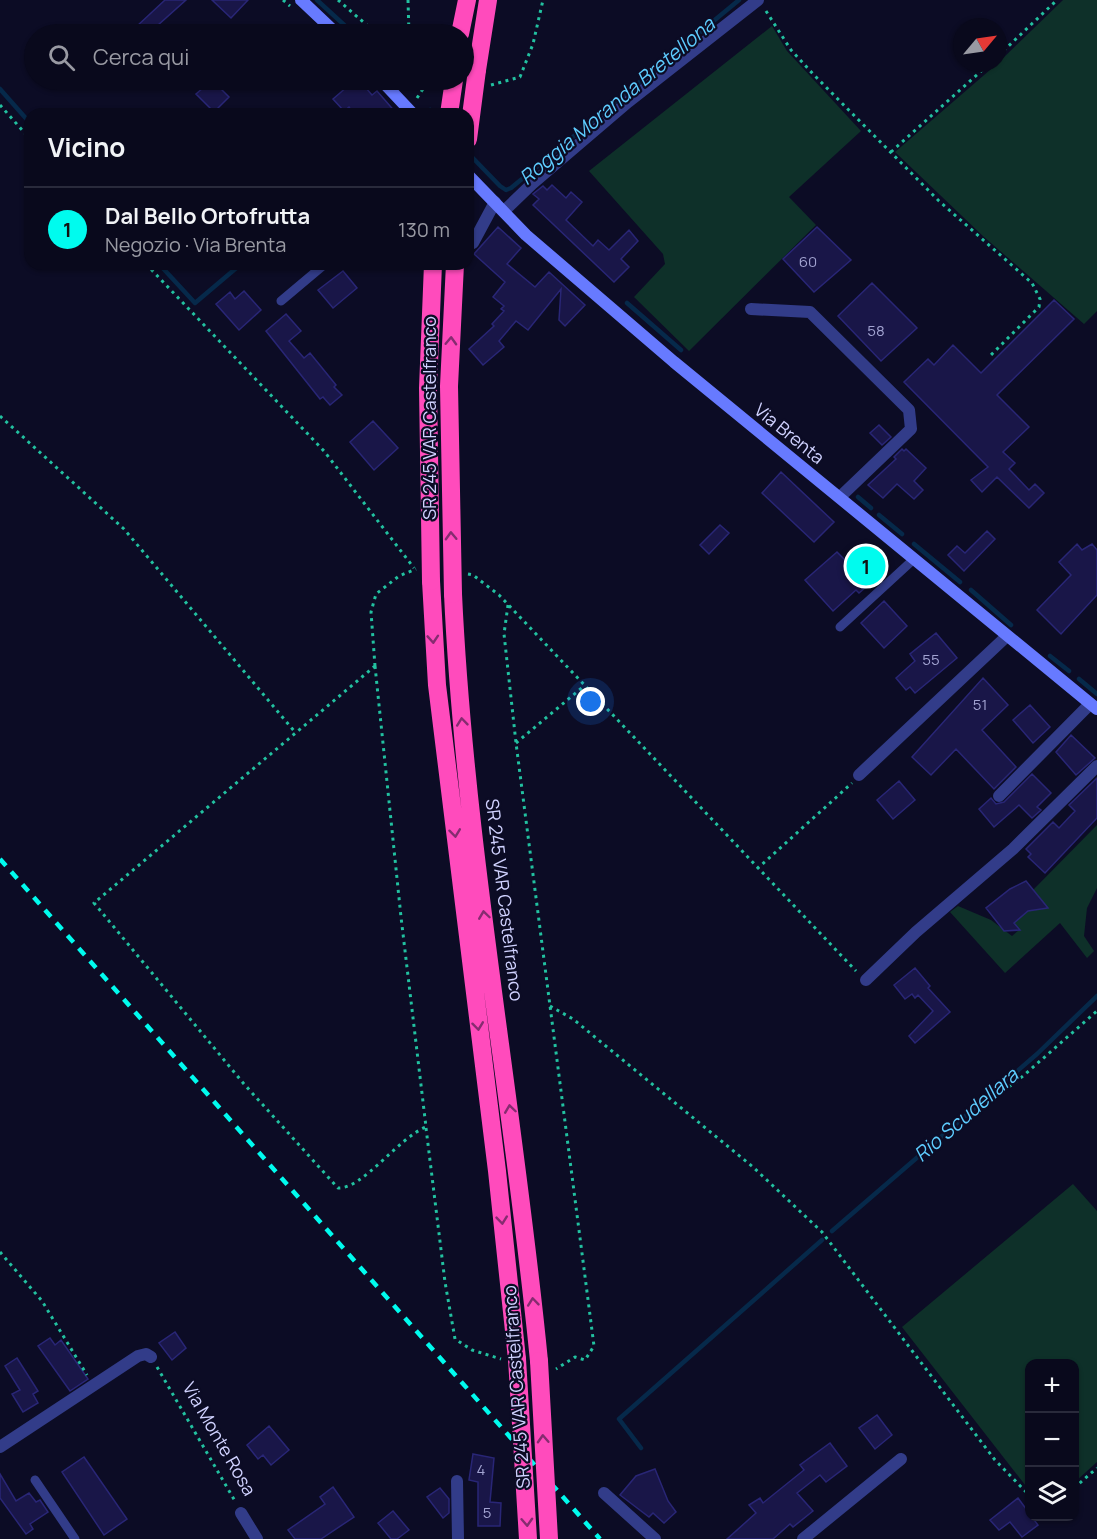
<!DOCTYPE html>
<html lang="it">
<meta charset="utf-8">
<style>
body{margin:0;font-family:Manrope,sans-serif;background:#171729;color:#f1f3f6}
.controls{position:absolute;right:18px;bottom:18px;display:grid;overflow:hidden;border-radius:12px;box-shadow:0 2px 4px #0004}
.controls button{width:54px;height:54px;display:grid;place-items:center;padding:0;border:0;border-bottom:2px solid #292a3b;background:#09091c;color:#f1f3f6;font:30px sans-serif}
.compass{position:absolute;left:953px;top:18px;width:54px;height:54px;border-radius:50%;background:#09091c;box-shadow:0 2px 4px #0004;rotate:61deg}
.you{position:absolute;left:591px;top:702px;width:21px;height:21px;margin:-15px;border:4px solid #fff;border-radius:50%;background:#1a73e8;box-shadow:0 0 0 9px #1a73e833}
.badge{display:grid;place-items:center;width:39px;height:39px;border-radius:50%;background:#00fbee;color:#111;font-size:20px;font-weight:700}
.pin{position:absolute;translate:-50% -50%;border:3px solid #fff;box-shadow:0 2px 6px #0006}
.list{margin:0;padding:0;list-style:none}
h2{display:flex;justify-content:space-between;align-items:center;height:78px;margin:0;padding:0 24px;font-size:26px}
h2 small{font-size:20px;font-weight:400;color:#999aa3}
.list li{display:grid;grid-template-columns:39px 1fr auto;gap:18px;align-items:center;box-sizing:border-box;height:84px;padding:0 24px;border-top:2px solid #292a3b}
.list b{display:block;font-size:22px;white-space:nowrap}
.list p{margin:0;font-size:20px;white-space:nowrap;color:#999aa3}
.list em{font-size:20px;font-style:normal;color:#999aa3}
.icon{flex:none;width:33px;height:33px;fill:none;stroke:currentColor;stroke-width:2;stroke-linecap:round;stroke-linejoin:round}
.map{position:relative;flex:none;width:1097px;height:1539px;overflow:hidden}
.search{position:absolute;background:#09091c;box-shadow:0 2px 4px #0004;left:24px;top:24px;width:450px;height:66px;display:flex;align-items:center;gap:15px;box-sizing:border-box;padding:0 21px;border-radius:33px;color:#999aa3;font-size:22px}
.panel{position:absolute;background:#09091c;box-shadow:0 2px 4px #0004;left:24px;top:108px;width:450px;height:162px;border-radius:18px}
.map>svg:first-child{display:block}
.green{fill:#0e3029}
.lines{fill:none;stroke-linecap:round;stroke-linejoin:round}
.stream{stroke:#06294a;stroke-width:4.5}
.building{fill:#191648;stroke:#292676;stroke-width:1.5}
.path{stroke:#22c1a0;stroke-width:3;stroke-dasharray:3 4.5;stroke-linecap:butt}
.lane{stroke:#323c89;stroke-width:9}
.street{stroke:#323c89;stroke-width:12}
.secondary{stroke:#677aff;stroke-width:12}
.highway{stroke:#ff4bbc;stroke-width:18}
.rail{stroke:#00fbee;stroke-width:4.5;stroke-dasharray:9 8;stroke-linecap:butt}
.highway-bridge{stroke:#ff4bbc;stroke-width:18}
.oneway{stroke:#862c70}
.labels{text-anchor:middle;stroke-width:4.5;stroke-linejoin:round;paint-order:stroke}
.number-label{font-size:15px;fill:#a2a3d1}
.street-label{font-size:18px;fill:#d0d2ff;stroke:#0c0c25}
.water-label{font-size:20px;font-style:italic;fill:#5ecdff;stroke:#0c0c25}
</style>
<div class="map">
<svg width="1097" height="1539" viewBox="0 0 1097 1539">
<rect width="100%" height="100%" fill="#0c0c25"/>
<!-- green -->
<path class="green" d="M1063,0h34v311l-13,13 -100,-87 -89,-85 103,-89z
M772,26l15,25 74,80 -72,66 27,28 -127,126 -55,-54 31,-33 -2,-10 -74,-83z
M1097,825v63l-10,20 -3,28 10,15 -7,7 -27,-35 -55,50 -55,-61 8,-6 33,14 21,16 7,-6 -5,-7 14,-12 20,-3 -15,-18z
M1073,1184l24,27v251l-22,20 -1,-118h-44l-1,126 -127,-163z"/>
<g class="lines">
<!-- stream -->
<path class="stream" d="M317,0l37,34
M402,80l6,5
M0,89l30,34
M430,110l3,4
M468,153l32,33 6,4 5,-2 228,-188
M159,264l36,39 46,-39
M627,303l54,47
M858,497l13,11
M879,515l23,19
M914,544l46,38
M971,590l40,35
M1050,656l19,15
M1079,679l18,15
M832,1231l205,-177 60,-58
M641,1448l-22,-29 203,-179"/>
</g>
<!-- building -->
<path class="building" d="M165,0h21l-38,34h-6l-6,-7z
M212,0h36l-17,18z
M212,80l17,17 -15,15 -18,-18z
M355,80h4l13,15 5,-4 20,23h-43l-5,-7 -5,4 -11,-12z
M552,185l14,13 5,-6 11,10 -16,18 27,26 5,-6 11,10 20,-20 9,11 -17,18 8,8 -15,15 -81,-77 6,-6 -6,-5 10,-8 4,4z
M498,227l23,21 -14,16 28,23 14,-15 36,33 -20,21 -6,-6 2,-31 -33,41 -12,-9 -17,20 5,6 -21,18 -14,-16 25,-23 -2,-2 12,-13 -3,-2 3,-3 -11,-9 12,-15 -31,-28z
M817,227l34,33 -37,32 -31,-33z
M343,271l14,17 -24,20 -15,-18z
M872,283l45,45 -36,33 -43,-45z
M244,291l17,19 -22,20 -23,-26 14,-12 5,7z
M1054,300l20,19 -77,76 32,32 -26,25 12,11 -6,6 20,21 6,-6 9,9 -15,15 -32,-31 -15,15 -11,-12 17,-13 -84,-85 24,-23 6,6 19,-20 28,28z
M286,314l15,17 -12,10 15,17 6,-5 26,32 -2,2 8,8 -12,10 -7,-8 -3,2 -54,-68z
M373,421l25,27 -24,22 -24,-28z
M879,425l12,12 -9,8 -12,-12z
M902,449l2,2 2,-2 20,19 -12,13 9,9 -9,9 -17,-15 -14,14 -15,-13 28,-26 -2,-2z
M781,472l53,50 -20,20 -52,-49z
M720,525l9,8 -20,21 -9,-9z
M987,531l8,8 -31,32 -16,-16 9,-9 8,7z
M1077,544l5,6 10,-6 5,6v45l-36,39 -24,-24 34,-35 -12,-13z
M856,549l24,26 -21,18 -3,-3 -23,21 -28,-31 32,-28 8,8z
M884,601l23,25 -23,22 -23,-25z
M936,633l21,25 -42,35 -5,-6 -4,3 -10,-12 19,-17 -5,-7z
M983,678l25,27 -26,25 34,37 -22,22 -38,-40 -25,26 -19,-18z
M1030,705l20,22 -17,16 -20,-23z
M1071,735l24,23 -19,17 -20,-23z
M1032,774l19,19 -14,14 4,3 -9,8 -13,-13 -25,22 -15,-18 12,-11 5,6 8,-2z
M1097,778v40l-52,55 -17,-16 3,-3 -5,-5 27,-27 6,6 16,-17 -6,-6z
M899,781l16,19 -22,19 -16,-19z
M1026,881l22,27 -20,3 -14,12 6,7 -16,1 -18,-23 24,-19z
M915,968l15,18 -2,2 22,24 -35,31 -6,-7 24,-25 -15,-16 -3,3 -3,-4 -7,5 -11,-14z
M175,1332l11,16 -14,12 -13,-17z
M50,1338l5,7 6,-5 27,39 -18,12 -32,-45z
M17,1358l21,33 -5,3 5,9 -15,9 -11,-18 8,-4 -15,-24z
M877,1415l15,20 -17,14 -16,-21z
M269,1426l20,24 -18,15 -8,-10 -5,4 -11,-14z
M830,1443l17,23 -21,16 -6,-7 -23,18 16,18 -20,16 -3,-3 -17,15h-46l29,-26 -7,-8 11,-7 3,5 41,-33 -4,-5z
M473,1454l21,4 -4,44 11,1 -1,23h-22v-44l-9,-2z
M84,1457l43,62 -23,16 -42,-63z
M655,1469l13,32 8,11 -12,11 -11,-10 -4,4 -29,-22 16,-19z
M0,1474l16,27 13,-8 7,9 4,-2 8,12 -18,12 3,5 -7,5 -26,-36z
M333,1487l21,30 -33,22h-26l-7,-9 37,-26 -5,-7z
M440,1488l9,11v14l-6,5 -16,-21z
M1018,1498l20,27 -16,12 -12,-15 -11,8 -9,-10z
M393,1511l16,19 -12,9h-6l-13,-16z"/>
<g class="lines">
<!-- path -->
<path class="path" d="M283,0l7,6
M338,0l39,34
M408,0l1,34
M766,11l25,39 22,24 126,127 93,82 8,16 -1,8 -49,49
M998,56l59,-56
M491,85l29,-8 13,-33 10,-44
M417,98l12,-18
M0,105l30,34
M891,152l99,-89
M146,264l178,187 90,117
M0,416l124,113 171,203
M468,574l5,1 26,20 357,376
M508,605l-4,29 12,109 78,603 -9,14 -10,-3 -19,12
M375,666l26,251 25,210c-28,11 -63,62 -88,61l-94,-104 -150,-181z
M375,666l-4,-54 5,-18 23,-18 17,-7
M516,743l68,-57
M757,869l95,-86
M550,1006l23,13 180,148 69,65 173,228 35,36
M991,1101l32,-25 74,-65
M426,1128l19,154 10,57 17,11 29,9
M0,1252l42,49 45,74
M157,1367l78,134
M1074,1488l23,-20"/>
<!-- lane -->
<path class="lane" d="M281,301l44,-37
M840,627l74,-68
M35,1480l40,59"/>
<!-- street -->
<path class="street" d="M504,211l28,-27 96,-82 130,-102
M473,243l22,-41
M751,309l59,3 99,98 2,19 -71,68
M859,775l148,-139
M999,796l91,-92
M866,980l50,-48 97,-83 84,-83
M0,1447l138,-91 8,-2 5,3
M457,1481l1,58
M604,1493l51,46
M241,1513l16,26
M803,1539l98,-80"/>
<!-- secondary -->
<path class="secondary" d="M301,0l36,34
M381,80l32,34
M468,175l58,60 148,127 423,347"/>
<!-- highway -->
<path class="highway" d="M460,34l7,-34
M477,70l11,-70
M449,114l5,-34
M431,581l6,104 60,486 20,188
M453,594c12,257 61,511 86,767"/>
<!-- rail -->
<path class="rail" d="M0,859l600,680"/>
<!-- highway-bridge -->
<path class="highway-bridge" d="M468,139l9,-69
M431,581l-3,-193 5,-124
M453,594l-4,-208 6,-122
M517,1359l11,180
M539,1361l10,178"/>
</g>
<!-- one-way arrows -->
<defs><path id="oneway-chevron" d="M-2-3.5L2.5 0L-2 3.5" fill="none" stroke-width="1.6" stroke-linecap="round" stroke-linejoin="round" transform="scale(1.5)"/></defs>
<g class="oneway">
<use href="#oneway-chevron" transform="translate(451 341) rotate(-88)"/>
<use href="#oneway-chevron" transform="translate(451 536) rotate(-92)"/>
<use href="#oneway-chevron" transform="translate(433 639) rotate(86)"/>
<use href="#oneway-chevron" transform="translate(462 722) rotate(-96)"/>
<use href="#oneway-chevron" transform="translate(455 833) rotate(83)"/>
<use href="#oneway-chevron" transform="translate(484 915) rotate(-98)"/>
<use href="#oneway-chevron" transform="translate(478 1026) rotate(83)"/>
<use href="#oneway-chevron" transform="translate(510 1109) rotate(-98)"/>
<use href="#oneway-chevron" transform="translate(502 1220) rotate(84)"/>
<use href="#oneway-chevron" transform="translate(533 1302) rotate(-96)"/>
<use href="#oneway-chevron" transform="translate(543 1439) rotate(-93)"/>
<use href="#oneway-chevron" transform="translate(527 1522) rotate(87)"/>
</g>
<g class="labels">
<!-- number labels -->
<g class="number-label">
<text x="808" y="267">60</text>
<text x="876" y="336">58</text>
<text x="931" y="665">55</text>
<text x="980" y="710">51</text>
<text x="481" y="1475">4</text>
<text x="487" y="1518">5</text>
</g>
<!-- street labels -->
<g class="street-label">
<text transform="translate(430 418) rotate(-90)" y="6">SR 245 VAR Castelfranco</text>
<text transform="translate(789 434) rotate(39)" y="6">Via Brenta</text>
<text transform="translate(504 900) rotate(83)" y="6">SR 245 VAR Castelfranco</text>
<text transform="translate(517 1387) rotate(-94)" y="6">SR 245 VAR Castelfranco</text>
<text transform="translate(219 1439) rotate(60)" y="6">Via Monte Rosa</text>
</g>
<!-- water labels -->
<g class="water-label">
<text transform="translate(617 101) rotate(-40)" y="7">Roggia Moranda Bretellona</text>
<text transform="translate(966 1115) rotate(-41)" y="7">Rio Scudellara</text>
</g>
</g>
</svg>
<div class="controls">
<button>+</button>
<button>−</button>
<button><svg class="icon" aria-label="layers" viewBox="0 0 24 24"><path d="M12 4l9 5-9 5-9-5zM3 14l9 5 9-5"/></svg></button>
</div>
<svg class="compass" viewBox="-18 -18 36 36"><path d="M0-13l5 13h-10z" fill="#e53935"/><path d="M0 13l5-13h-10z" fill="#999aa3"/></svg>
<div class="you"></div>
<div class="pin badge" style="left:866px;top:566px">1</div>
<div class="search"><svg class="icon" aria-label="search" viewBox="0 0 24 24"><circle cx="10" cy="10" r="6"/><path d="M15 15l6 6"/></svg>Cerca qui</div>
<section class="panel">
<h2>Vicino<small></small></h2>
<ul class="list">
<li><span class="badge">1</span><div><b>Dal Bello Ortofrutta</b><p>Negozio · Via Brenta</p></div><em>130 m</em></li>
</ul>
</section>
</div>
